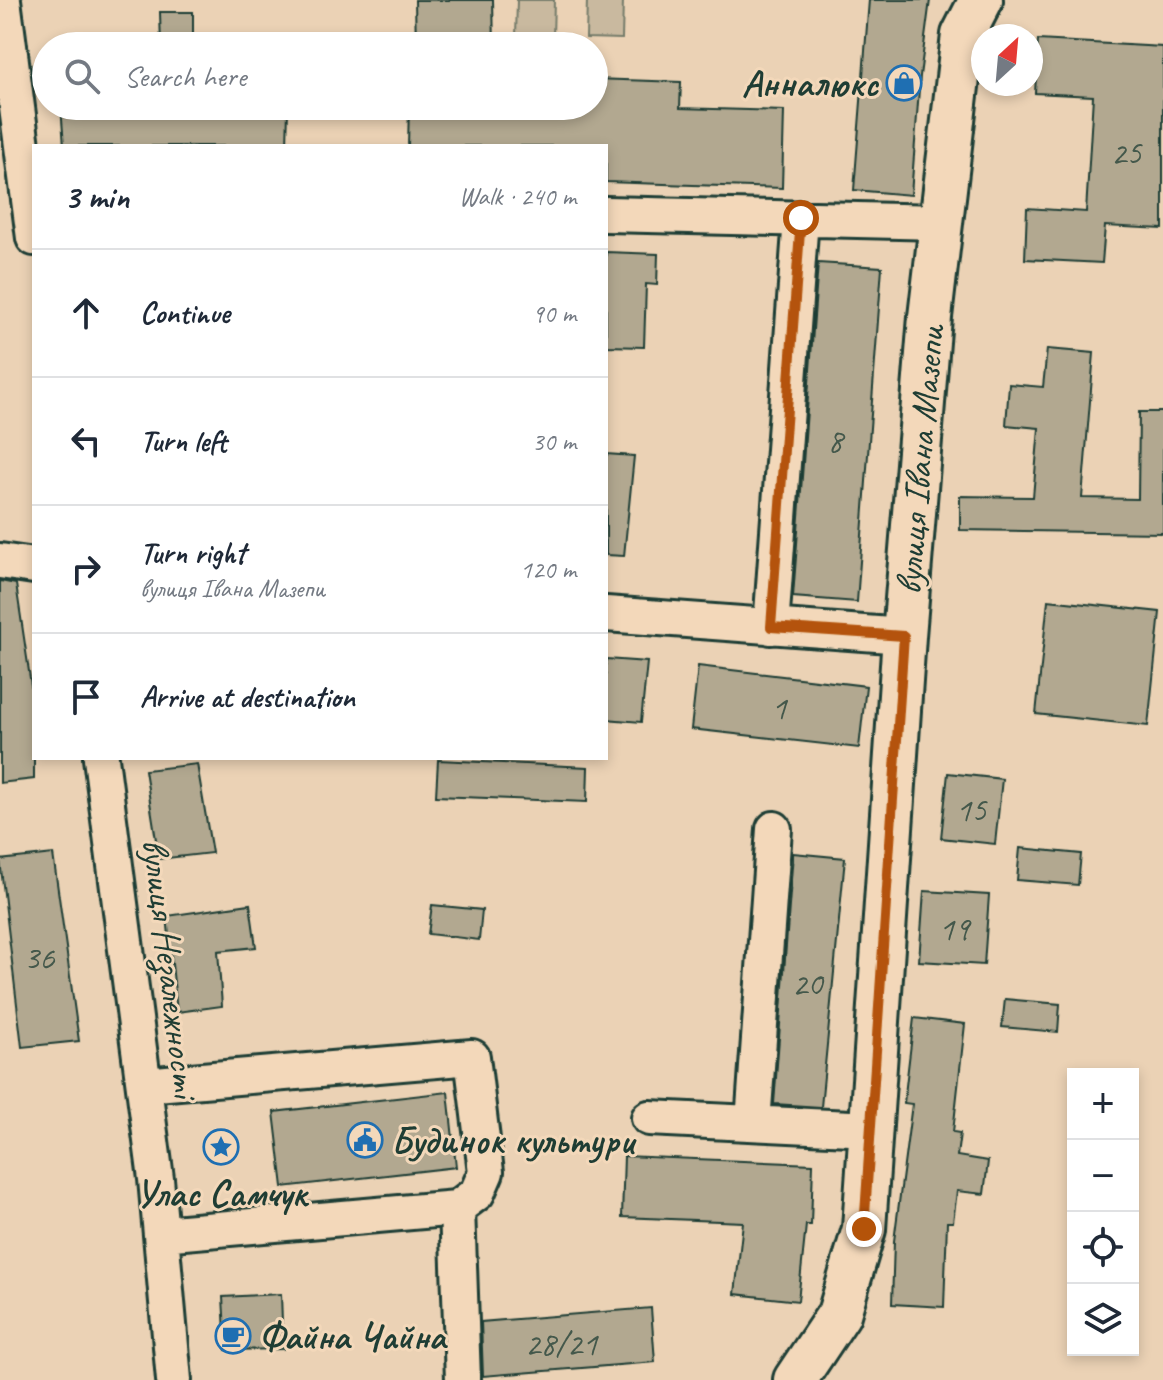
<!DOCTYPE html>
<meta charset="utf-8">
<style>
body{margin:0;font-family:Caveat,sans-serif;background:#f6f6f7;color:#1f2937}
.controls{position:absolute;right:24px;bottom:24px;display:grid;overflow:hidden;border-radius:0px;box-shadow:0 4px 12px #0003}
.controls button{width:72px;height:72px;display:grid;place-items:center;padding:0;border:0;border-bottom:2px solid #e0e1e3;background:#fff;color:#1f2937;font:40px sans-serif}
.compass{position:absolute;left:971px;top:24px;width:72px;height:72px;border-radius:50%;background:#fff;box-shadow:0 4px 12px #0003;rotate:26deg}
.stop{position:absolute;width:24px;height:24px;margin:-18px;border:6px solid #b45309;border-radius:50%;background:#fff}
.stop.end{background:#b45309;border-color:#fff;box-shadow:0 2px 8px #0008}
.list{margin:0;padding:0;list-style:none}
h2{display:flex;justify-content:space-between;align-items:center;height:104px;margin:0;padding:0 32px;font-size:34px}
h2 small{font-size:26px;font-weight:400;color:#747a83}
.list li{display:grid;grid-template-columns:52px 1fr auto;gap:24px;align-items:center;box-sizing:border-box;height:128px;padding:0 32px;border-top:2px solid #e0e1e3}
.list b{display:block;font-size:30px;white-space:nowrap}
.list p{margin:0;font-size:26px;white-space:nowrap;color:#747a83}
.list em{font-size:26px;font-style:normal;color:#747a83}
.icon{flex:none;width:44px;height:44px;fill:none;stroke:currentColor;stroke-width:2;stroke-linecap:round;stroke-linejoin:round}
.map{position:relative;flex:none;width:1163px;height:1380px;overflow:hidden}
.search{position:absolute;background:#fff;box-shadow:0 4px 12px #0003;left:32px;top:32px;width:576px;height:88px;display:flex;align-items:center;gap:20px;box-sizing:border-box;padding:0 28px;border-radius:44px;color:#747a83;font-size:30px}
.panel{position:absolute;background:#fff;box-shadow:0 4px 12px #0003;left:32px;top:144px;width:576px;height:616px;border-radius:0px}
.map>svg:first-child{display:block}
.green{fill:#c9b99f;stroke:#747b6a;stroke-width:2}
.building{fill:#b2a890;stroke:#1f3d34;stroke-width:2}
.lines{fill:none;stroke-linecap:round;stroke-linejoin:round}
.minor-casing{stroke:#1f3d34;stroke-width:40}
.major-casing{stroke:#1f3d34;stroke-width:48}
.minor{stroke:#f3d8ba;stroke-width:34}
.major{stroke:#f3d8ba;stroke-width:42}
.route{stroke:#b45309;stroke-width:10}
.labels{text-anchor:middle;stroke-width:6;stroke-linejoin:round;paint-order:stroke}
.number-label{font-size:34px;fill:#44584b}
.poi-label{font-size:38px;font-weight:bold;fill:#1f3d34;stroke:#f3d8ba;text-anchor:start}
.street-label{font-size:38px;fill:#1f3d34;stroke:#f3d8ba}
</style>
<div class="map">
<svg width="1163" height="1380" viewBox="0 0 1163 1380">
<rect width="100%" height="100%" fill="#ebd2b5"/>
<filter id="ink" filterUnits="userSpaceOnUse"><feTurbulence type="fractalNoise" baseFrequency=".0125" numOctaves="2"/><feDisplacementMap in="SourceGraphic" scale="16" xChannelSelector="R" yChannelSelector="G"/><feConvolveMatrix kernelMatrix="1 2 1 2 8 2 1 2 1" color-interpolation-filters="sRGB"/></filter>
<g filter="url(#ink)">
<!-- green -->
<path class="green" d="M517,0h37l-1,38 -37,-1z
M587,0h36l-1,39 -36,-1z"/>
<!-- building -->
<path class="building" d="M415,0h78l1,46h-78z
M869,0h61l-10,76 -9,119 -57,-5z
M160,12h33v34h-32z
M1038,40l125,7v182l-58,-3 -3,37 -77,-4 2,-51 59,4 7,-116 -58,-3z
M594,79l87,3 -1,26 104,3 -2,77 -176,-6v-36h-198l1,-40h185z
M61,106l227,3 -1,37h-223z
M606,252l52,2 -1,31 -11,-1 -2,63 -38,-1z
M818,263l64,4 -25,335 -64,-5z
M1047,349l47,4 -12,145 56,1 1,-87h24v121l-203,-3v-34l73,1 6,-69 -33,-3 3,-41 34,3z
M606,454l28,2 -10,100 -18,-1z
M0,581l16,3 18,121v74l-34,4z
M1048,600l112,12 -12,114 -112,-12z
M606,659l41,3 -6,60 -35,-3z
M698,666l168,20 -7,62 -168,-19z
M438,760l150,7 -1,35 -151,-6z
M197,764l15,89 -53,6 -14,-89z
M948,773l54,6 -7,65 -54,-6z
M1020,848l61,6 -3,31 -61,-5z
M793,853l52,5 -24,249 -47,-3z
M53,854l26,187 -57,6 -22,-187z
M924,891l65,4 -5,70 -65,-4z
M250,904l6,43 -38,4 4,55 -45,6 -10,-96z
M432,905l50,5 -3,30 -51,-6z
M1005,999l55,5 -2,28 -56,-5z
M914,1018l51,6 -12,108 7,1 -3,23 31,5 -4,33 -27,-3 -4,31h-6l-3,85 -52,-3 2,-63 18,-137 -8,-1z
M448,1092l8,75 -173,20 -9,-75z
M624,1156l189,8 -2,61h-5l-8,76 -63,-7 8,-72 -121,-5z
M281,1294l2,55 -57,1 -3,-53z
M651,1308l4,54 -172,14 -2,-54z"/>
<g class="lines">
<defs>
<path id="minor" d="M3,0l31,238
M606,214l335,8
M0,561l34,5
M606,614l298,22
M771,627l30,-409
M101,758l55,421 18,201
M144,1085l328,-28 14,115 -9,21 -20,15 6,172
M649,1118l222,11
M753,1123l21,-294
M161,1234l296,-26"/>
<path id="major" d="M795,1380l44,-66 25,-85 40,-593 26,-319 33,-282 18,-35"/>
</defs>
<!-- minor casing -->
<use href="#minor" class="minor-casing"/>
<!-- major casing -->
<use href="#major" class="major-casing"/>
<!-- minor -->
<use href="#minor" class="minor"/>
<!-- major -->
<use href="#major" class="major"/>
</g>
</g>
<g class="lines" filter="url(#ink)">
<!-- route -->
<path class="route" d="M801,218l-30,409 133,9 -40,593"/>
</g>
<!-- icons -->
<defs>
<symbol id="shop-ring" viewBox="-11 -11 22 22"><circle r="9.5" fill="#f3d8ba" stroke="#1f6fb2" stroke-width="1.5"/><path d="M-5-2.5h2.3a2.7 3.5 0 0 1 5.4 0H5L5.5 6h-11ZM-1.5-2.5h3a1.5 2.3 0 0 0-3 0Z" fill="#1f6fb2"/></symbol>
<symbol id="civic-ring" viewBox="-11 -11 22 22"><circle r="9.5" fill="#f3d8ba" stroke="#1f6fb2" stroke-width="1.5"/><path d="M-.6-6.5H3V-4.5H.6V-3L4-1V1h2V6H-6V1h2V-1L-.6-3ZM-1.2 2.5V6h2.4V2.5Z" fill="#1f6fb2"/></symbol>
<symbol id="sight-ring" viewBox="-11 -11 22 22"><circle r="9.5" fill="#f3d8ba" stroke="#1f6fb2" stroke-width="1.5"/><path d="M0-6L1.8-2.2L6-1.7L2.9 1.2L3.7 5.4L0 3.3L-3.7 5.4L-2.9 1.2L-6-1.7L-1.8-2.2Z" fill="#1f6fb2"/></symbol>
<symbol id="cafe-ring" viewBox="-11 -11 22 22"><circle r="9.5" fill="#f3d8ba" stroke="#1f6fb2" stroke-width="1.5"/><path d="M-5.5-4.5H6V0H3Q3 3.5 0 3.5H-2.5Q-5.5 3.5-5.5 0ZM3-3.2v2h1.7v-2ZM-6 4.5H4V6H-6Z" fill="#1f6fb2"/></symbol>
</defs>
<g fill-rule="evenodd">
<use href="#shop-ring" x="884" y="63" width="40" height="40"/>
<use href="#civic-ring" x="345" y="1120" width="40" height="40"/>
<use href="#sight-ring" x="201" y="1127" width="40" height="40"/>
<use href="#cafe-ring" x="213" y="1316" width="40" height="40"/>
</g>
<g class="labels">
<!-- number labels -->
<g class="number-label">
<text x="1126" y="164">25</text>
<text x="835" y="452">8</text>
<text x="779" y="719">1</text>
<text x="971" y="821">15</text>
<text x="954" y="940">19</text>
<text x="39" y="969">36</text>
<text x="807" y="995">20</text>
<text x="561" y="1355">28/21</text>
</g>
<!-- poi labels -->
<g class="poi-label">
<text x="878" y="96" text-anchor="end">Анналюкс</text>
<text x="391" y="1153">Будинок культури</text>
<text x="221" y="1206" text-anchor="middle">Улас Самчук</text>
<text x="259" y="1349">Файна Чайна</text>
</g>
<!-- street labels -->
<g class="street-label">
<text transform="translate(919 460) rotate(-85)" y="13">вулиця Івана Мазепи</text>
<text transform="translate(171 968) rotate(83)" y="13">вулиця Незалежності</text>
</g>
</g>
</svg>
<div class="controls">
<button>+</button>
<button>−</button>
<button><svg class="icon" aria-label="locate" viewBox="0 0 24 24"><circle cx="12" cy="12" r="6"/><path d="M12 2v4M12 18v4M2 12h4M18 12h4"/></svg></button>
<button><svg class="icon" aria-label="layers" viewBox="0 0 24 24"><path d="M12 4l9 5-9 5-9-5zM3 14l9 5 9-5"/></svg></button>
</div>
<svg class="compass" viewBox="-18 -18 36 36"><path d="M0-13l5 13h-10z" fill="#e53935"/><path d="M0 13l5-13h-10z" fill="#747a83"/></svg>
<div class="stop" style="left:801px;top:218px"></div>
<div class="stop end" style="left:864px;top:1229px"></div>
<div class="search"><svg class="icon" aria-label="search" viewBox="0 0 24 24"><circle cx="10" cy="10" r="6"/><path d="M15 15l6 6"/></svg>Search here</div>
<section class="panel">
<h2>3 min<small>Walk · 240 m</small></h2>
<ul class="list">
<li><svg class="icon" aria-label="ahead" viewBox="0 0 24 24"><path d="M12 20V5M6 11l6-6 6 6"/></svg><div><b>Continue</b></div><em>90 m</em></li>
<li><svg class="icon" aria-label="left" viewBox="0 0 24 24"><path d="M17 20v-9H6M10 6l-5 5 5 5"/></svg><div><b>Turn left</b></div><em>30 m</em></li>
<li><svg class="icon" aria-label="right" viewBox="0 0 24 24"><path d="M7 20v-9h11M14 6l5 5-5 5"/></svg><div><b>Turn right</b><p>вулиця Івана Мазепи</p></div><em>120 m</em></li>
<li><svg class="icon" aria-label="arrive" viewBox="0 0 24 24"><path d="M6 21V4h12l-3 4 3 4H6"/></svg><div><b>Arrive at destination</b></div></li>
</ul>
</section>
</div>
